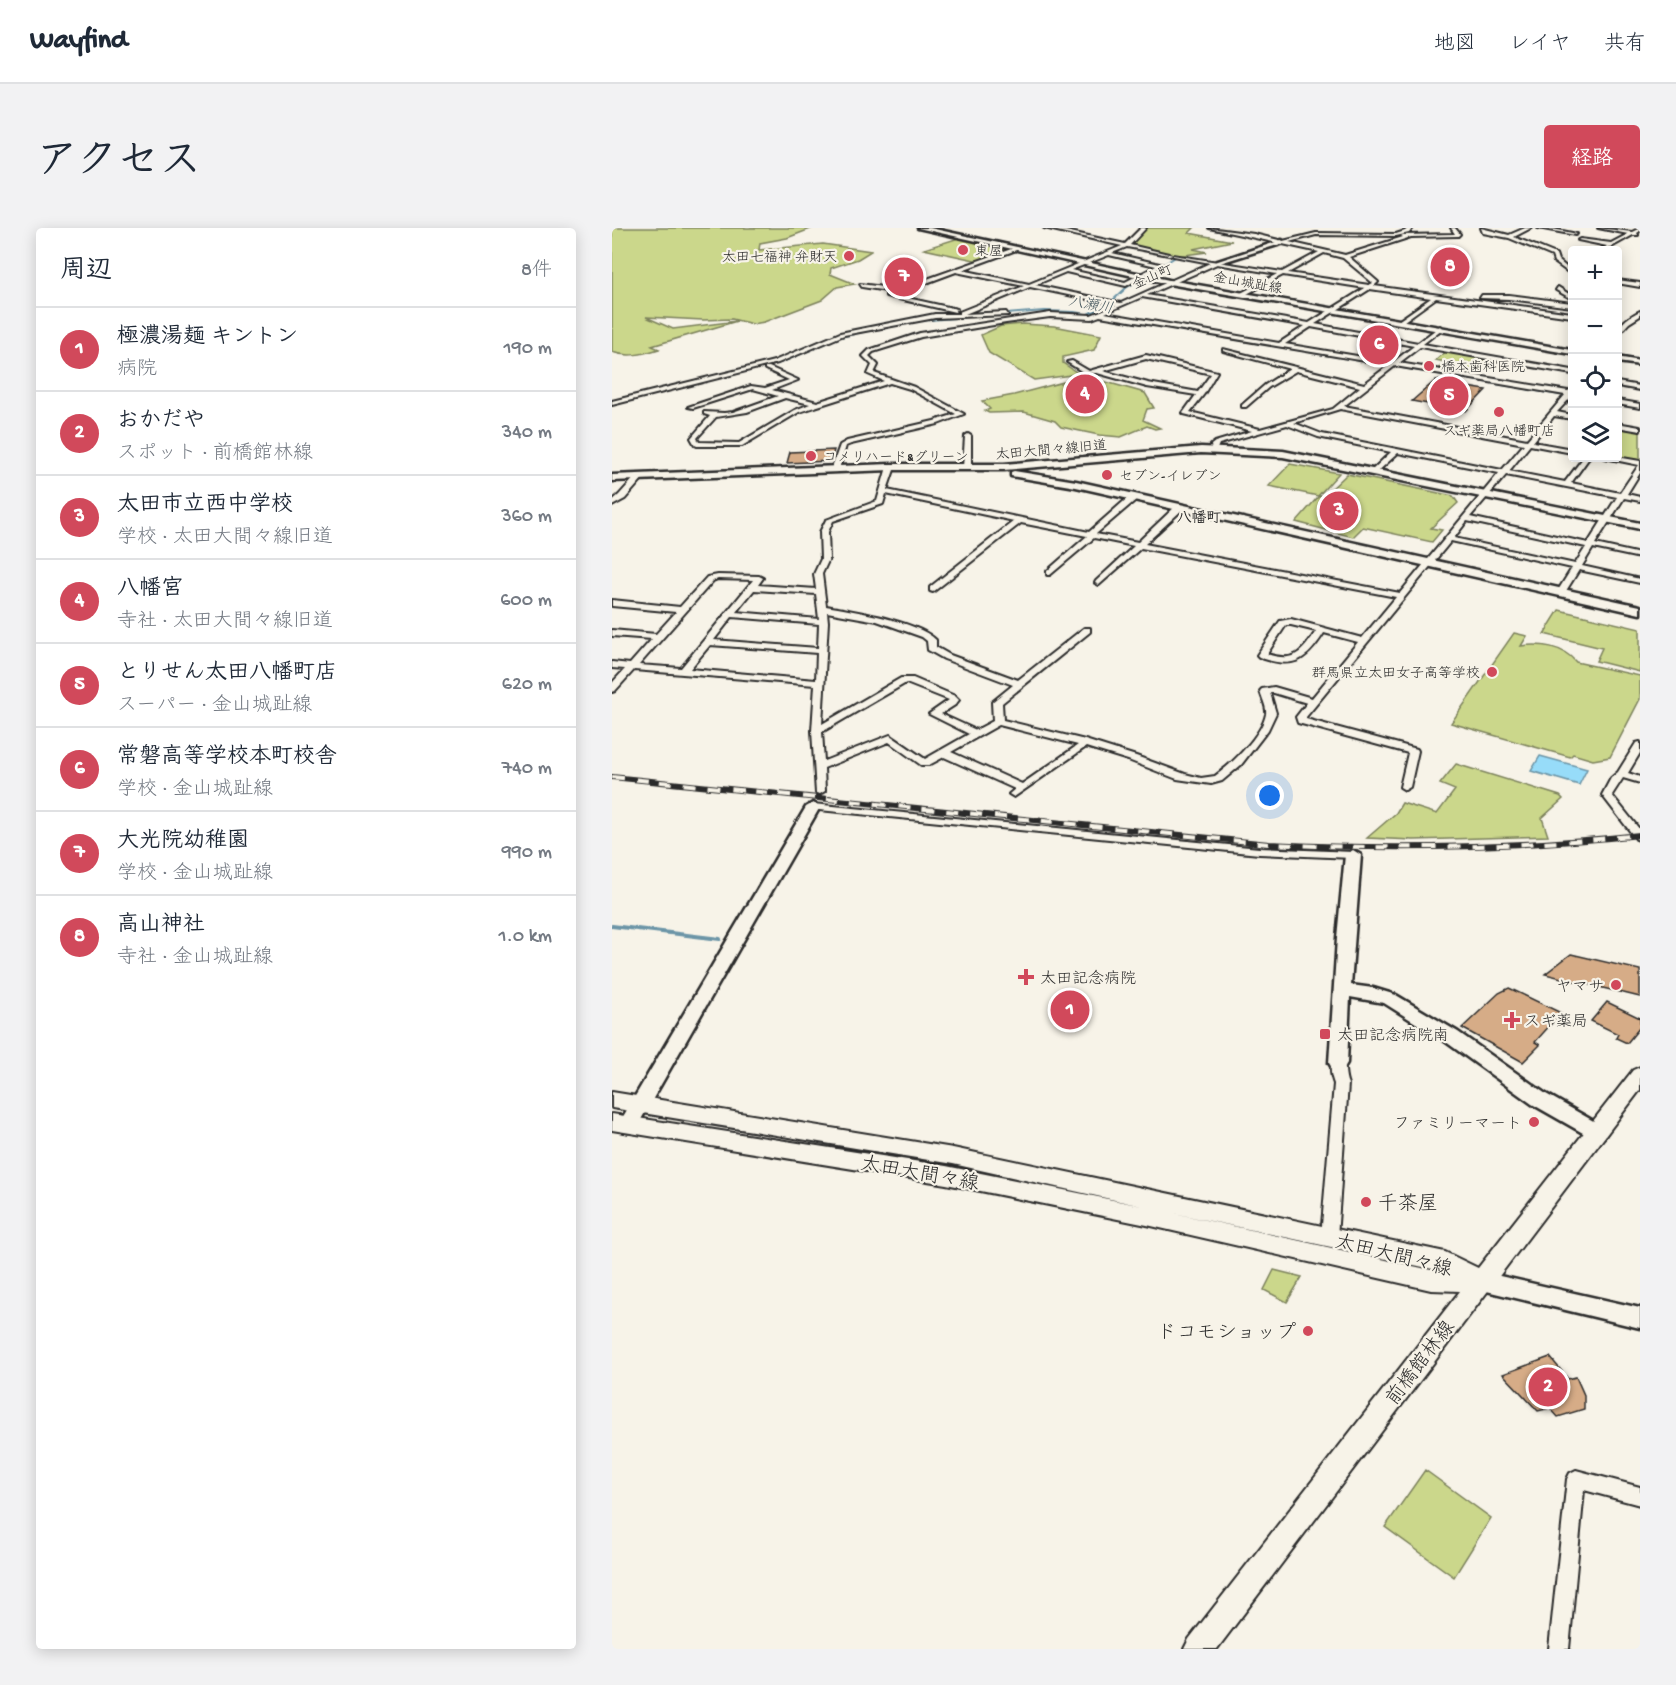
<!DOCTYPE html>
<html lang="ja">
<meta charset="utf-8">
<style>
body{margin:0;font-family:"Gochi Hand","Klee One",sans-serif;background:#f2f2f3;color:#1f2937}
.controls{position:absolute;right:18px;top:18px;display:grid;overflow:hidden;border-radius:6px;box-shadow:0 3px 15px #0003}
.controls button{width:54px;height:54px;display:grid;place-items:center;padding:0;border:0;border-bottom:2px solid #e0e1e3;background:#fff;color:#1f2937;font:30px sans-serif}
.you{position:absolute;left:658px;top:568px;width:21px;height:21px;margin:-15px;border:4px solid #fff;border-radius:50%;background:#1a73e8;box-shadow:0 0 0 9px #1a73e833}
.badge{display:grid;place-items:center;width:39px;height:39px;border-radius:50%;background:#d1495b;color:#fff;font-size:20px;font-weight:700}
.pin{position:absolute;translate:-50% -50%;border:3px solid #fff;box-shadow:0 2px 6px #0006}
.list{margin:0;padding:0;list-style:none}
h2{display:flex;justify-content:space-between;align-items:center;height:78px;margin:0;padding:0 24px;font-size:26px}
h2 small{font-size:20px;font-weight:400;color:#747a83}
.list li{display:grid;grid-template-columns:39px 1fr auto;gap:18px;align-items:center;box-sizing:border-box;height:84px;padding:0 24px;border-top:2px solid #e0e1e3}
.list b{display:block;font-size:22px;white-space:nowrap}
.list p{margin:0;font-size:20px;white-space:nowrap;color:#747a83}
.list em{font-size:20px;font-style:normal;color:#747a83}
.icon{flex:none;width:33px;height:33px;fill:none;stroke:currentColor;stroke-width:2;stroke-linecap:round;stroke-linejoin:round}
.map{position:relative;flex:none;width:1028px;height:1421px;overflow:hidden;border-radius:6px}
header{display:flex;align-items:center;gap:36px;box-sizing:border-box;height:84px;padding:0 30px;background:#fff;border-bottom:2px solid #e0e1e3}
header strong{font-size:28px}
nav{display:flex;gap:33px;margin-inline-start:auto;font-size:21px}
.intro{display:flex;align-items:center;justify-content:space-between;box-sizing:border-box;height:144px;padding:0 36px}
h1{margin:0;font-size:42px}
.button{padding:15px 27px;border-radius:6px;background:#d1495b;color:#fff;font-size:21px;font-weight:700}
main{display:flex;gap:36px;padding:0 36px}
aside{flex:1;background:#fff;border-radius:6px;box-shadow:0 3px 15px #0003}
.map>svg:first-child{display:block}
.green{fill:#cbd78b;stroke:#7b815b;stroke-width:1.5}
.water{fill:#97dcf9;stroke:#6c95a7;stroke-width:1.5}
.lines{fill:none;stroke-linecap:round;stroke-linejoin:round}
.stream-far1{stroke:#6c95a7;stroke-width:2}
.stream{stroke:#6c95a7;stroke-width:4}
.building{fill:#d6ac87;stroke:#2b2b2b;stroke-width:1.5}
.street-casing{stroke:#2b2b2b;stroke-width:4}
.secondary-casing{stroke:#2b2b2b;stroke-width:5}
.primary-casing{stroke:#2b2b2b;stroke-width:4}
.street{fill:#f7f3e8;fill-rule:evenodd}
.secondary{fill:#f7f3e8;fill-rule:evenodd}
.primary{fill:#f7f3e8;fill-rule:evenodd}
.rail-casing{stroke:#2b2b2b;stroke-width:6}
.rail{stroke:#f7f3e8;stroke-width:4;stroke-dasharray:12;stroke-linecap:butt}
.poi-dot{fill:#d1495b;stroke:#f7f3e8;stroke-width:2}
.labels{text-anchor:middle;stroke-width:4.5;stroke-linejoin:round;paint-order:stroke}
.far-poi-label{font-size:14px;fill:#2b2b2b;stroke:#f7f3e8;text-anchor:start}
.far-street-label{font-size:14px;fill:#2b2b2b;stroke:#f7f3e8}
.far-water-label{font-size:15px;font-style:italic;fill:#46575e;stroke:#f7f3e8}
.far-neighbourhood-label{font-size:15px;font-weight:bold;fill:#2b2b2b;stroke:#f7f3e8}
.poi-label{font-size:16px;fill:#2b2b2b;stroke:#f7f3e8;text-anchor:start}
.near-street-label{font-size:20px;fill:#2b2b2b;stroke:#f7f3e8}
.near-poi-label{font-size:20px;fill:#2b2b2b;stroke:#f7f3e8;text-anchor:start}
</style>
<header>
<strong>Wayfind</strong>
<nav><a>地図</a><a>レイヤ</a><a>共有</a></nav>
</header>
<div class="intro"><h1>アクセス</h1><a class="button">経路</a></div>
<main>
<aside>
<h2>周辺<small>8件</small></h2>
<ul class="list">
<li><span class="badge">1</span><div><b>極濃湯麺 キントン</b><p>病院</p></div><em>190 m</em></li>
<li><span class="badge">2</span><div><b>おかだや</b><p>スポット · 前橋館林線</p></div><em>340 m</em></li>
<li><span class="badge">3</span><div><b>太田市立西中学校</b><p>学校 · 太田大間々線旧道</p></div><em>360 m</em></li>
<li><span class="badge">4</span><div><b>八幡宮</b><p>寺社 · 太田大間々線旧道</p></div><em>600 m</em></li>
<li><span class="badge">5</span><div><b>とりせん太田八幡町店</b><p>スーパー · 金山城趾線</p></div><em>620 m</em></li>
<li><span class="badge">6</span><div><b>常磐高等学校本町校舎</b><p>学校 · 金山城趾線</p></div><em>740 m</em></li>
<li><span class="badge">7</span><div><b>大光院幼稚園</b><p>学校 · 金山城趾線</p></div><em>990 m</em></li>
<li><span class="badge">8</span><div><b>高山神社</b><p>寺社 · 金山城趾線</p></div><em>1.0 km</em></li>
</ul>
</aside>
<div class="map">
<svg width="1028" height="1421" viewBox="0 0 1028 1421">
<rect width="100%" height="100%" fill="#f7f3e8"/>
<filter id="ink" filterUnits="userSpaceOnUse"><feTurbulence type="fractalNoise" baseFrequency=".0167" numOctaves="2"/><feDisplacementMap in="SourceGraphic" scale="12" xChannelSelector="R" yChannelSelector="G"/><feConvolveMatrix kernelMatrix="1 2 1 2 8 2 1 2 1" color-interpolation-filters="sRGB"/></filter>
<g filter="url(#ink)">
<!-- green -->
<path class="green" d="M0,0h201l-26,10 -27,5 -1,7 64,-6 48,7 -13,8 -27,9 -1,6 25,10 -18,3 -15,13 -58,22 -11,2 -21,-5 -29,1 -57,-3 27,12 64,-8 -85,25 7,3c-16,5 -31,9 -47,3z
M532,0h50l-5,5 43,8 -39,8 14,3 -30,4 -51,-10z
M350,9l55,11 -38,13 -55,-12z
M411,96l31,2 47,9 -7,15 -31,7v6l16,11 -45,6 -45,-27 -8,-18 20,-9z
M836,122l40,7 -22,19 -30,-5 9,-9 -9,-2z
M473,152l21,2 39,11 9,15 -7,1 -4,11 17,8 -5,1 -8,-3 -26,11 -22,-2 -38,-8 -6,-6 -31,-9 -35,1 -4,-2 5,-2 -8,-8 32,-6 53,-14z
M1006,197l22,4v34l-31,-5h8z
M678,236l49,9 -21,23 -49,-10z
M735,246l106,22 5,7 -27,25 11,2 -10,12 -69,-15 -10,10 -57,-15 22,-25 8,-3z
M947,382l81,19v43l-44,-11 6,-13 -58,-14z
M902,405l13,3 -6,10c19,-3 42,0 55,16l64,14v23l-30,58 -17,3 -20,-6 -3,3 -119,-34z
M844,536l104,32 3,3 -21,19 6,18 -134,4 -47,-2 29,-25 6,-10 35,11 18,-24 -15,-6z
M662,1042l28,7 -15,25 -23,-12z
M813,1242l66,48 -37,59 -69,-50z"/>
<!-- water -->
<path class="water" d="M928,528l47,13 -8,16 -48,-14z"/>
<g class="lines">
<!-- stream-far1 -->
<path class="stream-far1" d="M476,86l23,-12 15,-14 51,-32
M305,93l127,-10 30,1 498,85
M101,151l67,-16 60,-26 37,-8
M0,177l21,-5
M1005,177l23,3"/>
<!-- stream -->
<path class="stream" d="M0,698l108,13"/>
</g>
<!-- building -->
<path class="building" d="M824,152l19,3v2l31,5 -20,21 -54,-10z
M222,222l-3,11 -44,2 3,-11z
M959,726l69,16v27l-95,-23z
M897,760l52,25 -26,29 5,3 -17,17 -61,-34 37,-35z
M995,774l33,16v9l-13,16 -11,-5 2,-4 -27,-13z
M938,1129l18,22 8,-2 8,18v14l-26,8 -8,-9 -12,3 -35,-37z"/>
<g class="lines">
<defs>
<path id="street" d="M432,0h8l73,16 16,-16h5l-16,17 43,10 109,17 37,-20 -110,-24 45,6 29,7 33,-8 80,1 9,-3 3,-3h5l-4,5 -13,3 -80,-1 -27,7 56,13 58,-18 -2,-1 2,-1 52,-1 -4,-6h4l5,6 -2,2 -47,1 -62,20 29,25 -4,4 198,27v4l-136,-19 -36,26 -2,-3 33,-23 -61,-9 -55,35 103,19 22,-17 2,3 -19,15 149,26v4l-152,-27 -21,16 169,28 4,-3v8l-15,16 15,3v4l-18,-3 -21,26 39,7v4l-42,-8 -21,26 56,11 18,-24h6l-18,25 49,10 19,-28 -34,-7 12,-1 23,4v12l-13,21 13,3v4l-16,-3 -29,46 45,10v4l-47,-10 -11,18 58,13v4l-61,-13 -15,24 -3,1 -4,-3 15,-24 -121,-27 -145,176v2l111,30 1,2 -8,36 -5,3 -5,-3 8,-34 -110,-30 -2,-6 11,-14 -33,-10h-4l6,20 -8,17 -27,35 -19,16 -11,3 -34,-5 -49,-19 -42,-13 -72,50 -5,-3 6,-5 -71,-32 -15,8h-8l-32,-23 -65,26 1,23 -5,3 -4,-1 -4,-62 3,-46 -181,-15 -19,21 -3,1v-9l13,-14 -13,-1v-6l18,2 22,-25 -40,-3v-6l44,4 20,-22 -64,-6v-6l68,7 27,-30 11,-2 41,1 4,2 -5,7 58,4 -2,-15 7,-15 -1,-27 6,-12 51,-19 10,-34 4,-2 4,2 -8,23 202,42 42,-37h6v4l-41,35 42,8 39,-37h6v4l-38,35 255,49 99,-120 -101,-20 -24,22 -4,-2 1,-2 20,-19 -73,-15 -31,-12 -68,19 -3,7h-4l-1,-6 4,-3 37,-11 -68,-17 -1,-1 13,-18 -49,-8 -50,-14 -11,1 -19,-12 5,-1 17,10 57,-16 71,17 -13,22 -14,18 70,17 73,-20 27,-22 -64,-16 -27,16 -23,20h-4v-2l23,-20 25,-16 -67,-18v-2l141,35 25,-19 -289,-49 -8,3 -42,-2 -44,6 -85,14 -48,15 -4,4 9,9 -4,8 40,14 50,27 -26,10 -87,20 -5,2 -8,26 -7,-2 9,-25 7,-4 87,-20 22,-7 -46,-25 -20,-6 -91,29 -57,34h-45l-2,-1 -4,-7 19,-22 -6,-2v-2l20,1 9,-1 45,-16 -25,-7 -60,19 -5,-1 63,-21 14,2 24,-8 -24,-11v-2h4l29,13 -26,10 45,12 67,-21 -16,-7 4,-9 -9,-9 6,-6 51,-17 130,-20 41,2 25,-10 -86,-18 -65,27 41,-2 2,3 -73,3 -91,17 -66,28 -166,42v-4l162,-40 66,-28 95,-19h24v-2l65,-26 -68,-14 -62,23 63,14 -2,3 -69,-16v-2l7,-2 -31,-5 -2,-3 39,5 118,-42 2,2 -57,21 67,14 93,-38zM515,19l83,16 -89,40 -86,-18 31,-13 60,14 38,-21 -52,-12zM712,25l19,5 30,25 -4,2 -81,-12zM497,27l47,11 -31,16 -54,-12zM605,36l60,10 -36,19 2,3 40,-21 82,13 -56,35 -162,-28zM530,69l163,29 -26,17 -174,-30zM699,99l103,19 -21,16 -108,-18zM534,131l65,15 -13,18 -50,-9 -45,-12zM783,138l170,29 -38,45 -183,-34zM173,170l25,6 -15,6 -56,33 -40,-1 -2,-4 19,-21 31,-5zM728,181l184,35 -22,26 -180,-36 -28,-11zM894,247l111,22 -29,46 -118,-26zM274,266l128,27 -84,66v4l3,1 88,-69 66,13 -40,35v4h3l44,-37 40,8 -38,35 -1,2 4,2 42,-37 255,49 -34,41 -71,-19 -11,2 -23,34 2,2c33,12 46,6 65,-24l34,9 -46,56 -38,-11 -12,2 -2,2c2,7 7,16 6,23 -4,21 -34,50 -51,62l-14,2 -16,-4 -49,-18 -51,-16 -82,-20 -1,-17 88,-71v-4h-6l-66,52 -68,-25 -14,-8v-7c-18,-19 -83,-29 -110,-34l-4,-32 7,-15 -1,-27 5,-11 50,-17zM855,293l119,26 -11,17 -121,-26zM106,351l35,1 -72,88 -42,-3 74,-84zM142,362l62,4 3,25 -83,-7zM215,384l50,9 45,16 5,4 1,9 16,9 69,26 -21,17 1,19 -17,9 -35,-16 14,-9 4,-5 -4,-4 -42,-18h-12l-79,46 6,-102zM120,389l87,7 -1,24 -104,-8zM674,397h5l25,6c-14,22 -22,32 -49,23zM98,417l107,8 -1,27 -126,-11zM294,455l43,17 -20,14 40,20 -44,25 -35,-24 -66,26 -2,-29zM387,497l79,20 -56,39 -71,-32z
M869,0l28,7 16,-7h6l-17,9 42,17 2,6 14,12v3l-18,-13 -2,-6 -43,-18 -26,-5z
M926,0h10l29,6 -2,1z
M986,0l34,4 8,-4v3l-3,2 1,2h-5l-27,15h-5l6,-4 -29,-6 2,-1 31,4 17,-9z
M1005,52l23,3v4l-23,-4z
M946,59l14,9v3l-16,-9z
M870,67h27l63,8v4l-63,-8 -29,-1z
M1028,83v5l-11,7 -12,13c0,-12 13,-20 23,-25z
M1005,154l23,4v4l-23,-4z
M1005,172l23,4v4l-23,-4z
M1005,195l23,4v4l-23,-4z
M356,206l3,2v32l-4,2 -4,-2 2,-32z
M25,247l7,2 -19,22 -13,7v-5l7,-6z
M1028,514v11l-12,20 12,4v6l-17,-5 -11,17 28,35v10l-4,-1 -34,-44 9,-17 7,-6 18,-29z
M201,576l446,44 94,4 6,3 -6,3 -94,-4 -450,-45 -1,-2z
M726,830l5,2c3,6 1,15 5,24l-11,153 -3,4 -5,2 -5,-2 -3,-4 13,-153c-3,-8 -5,-16 -1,-24z
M964,1242l64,17v18l-56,-15 -15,159h-20l18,-170 3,-6z"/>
<path id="secondary" d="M306,0h12l239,52 403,70v4l-403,-70z
M670,12l2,3 -64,20 -5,-1z
M1005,129l23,4v4l-23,-3z
M589,219l82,4 357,72v6l-357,-72 -82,-4 -197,17h-113l-279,11v-6l279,-11h113z
M402,243l62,10 564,125v8l-564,-127 -65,-11v-4z
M201,575l7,4 -185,323 -7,2 -7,-2 -3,-5 3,-5 185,-313z
M741,622l8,5 -10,130 22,3 23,7 62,37 88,62 58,33 3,5 -3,5 -7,3 -7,-3 -58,-33 -86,-62 -62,-39 -34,-6 -3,66 -3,5 -6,2 -6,-2 -3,-5 8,-125 8,-83z
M870,1044l158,36v20l-166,-40 -3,-7 3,-7z"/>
<path id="primary" d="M1028,839v23l-423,559h-33l5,-10 271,-348 -29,-1 -284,-65 -201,-41 -334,-54v-16l334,52 196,40 -189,-42 -341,-56v-16l341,56 492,104 33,16 155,-198zM557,984l268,58h-6z"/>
</defs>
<!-- street casing -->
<use href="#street" class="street-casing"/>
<!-- secondary casing -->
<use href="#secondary" class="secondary-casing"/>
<!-- primary casing -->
<use href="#primary" class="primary-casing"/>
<!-- street -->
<use href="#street" class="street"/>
<!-- secondary -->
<use href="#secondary" class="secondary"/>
<!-- primary -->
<use href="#primary" class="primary"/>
<defs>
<path id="rail" d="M0,549l657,67c124,6 247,4 371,-9"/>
</defs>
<!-- rail casing -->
<use href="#rail" class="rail-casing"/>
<!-- rail -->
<use href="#rail" class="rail"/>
</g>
</g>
<!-- markers -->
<g class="poi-dot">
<circle cx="351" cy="22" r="6"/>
<circle cx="237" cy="28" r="6"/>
<circle cx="817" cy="138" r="6"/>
<circle cx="887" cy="184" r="6"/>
<circle cx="199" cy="228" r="6"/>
<circle cx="495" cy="247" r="6"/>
<circle cx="880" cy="444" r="6"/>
<path d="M411 740h6v6h6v6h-6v6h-6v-6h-6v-6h6z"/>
<circle cx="1004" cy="757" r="6"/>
<path d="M897 783h6v6h6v6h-6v6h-6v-6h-6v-6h6z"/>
<rect x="707" y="800" width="12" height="12" rx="3"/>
<circle cx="922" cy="894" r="6"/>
<circle cx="754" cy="974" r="6"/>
<circle cx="696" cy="1103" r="6"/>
</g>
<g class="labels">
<!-- far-poi labels -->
<g class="far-poi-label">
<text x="363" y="27">東屋</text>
<text x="225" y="33" text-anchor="end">太田七福神 弁財天</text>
<text x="829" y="143">橋本歯科医院</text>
<text x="887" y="207" text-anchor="middle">スギ薬局八幡町店</text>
<text x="211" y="233">コメリハード&amp;グリーン</text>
<text x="507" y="252">セブン-イレブン</text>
<text x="868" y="449" text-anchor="end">群馬県立太田女子高等学校</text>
</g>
<!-- far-street labels -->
<g class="far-street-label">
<text transform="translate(540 48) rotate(-23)" y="5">金山町</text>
<text transform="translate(636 54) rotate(10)" y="5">金山城趾線</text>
<text transform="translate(439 221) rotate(-5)" y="5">太田大間々線旧道</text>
</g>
<!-- far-water labels -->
<g class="far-water-label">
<text transform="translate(479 76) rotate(10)" y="5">八瀬川</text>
</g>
<!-- far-neighbourhood labels -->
<g class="far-neighbourhood-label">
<text x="587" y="294">八幡町</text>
</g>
<!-- poi labels -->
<g class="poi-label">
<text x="428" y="755">太田記念病院</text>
<text x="992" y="763" text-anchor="end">ヤマサ</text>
<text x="912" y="798">スギ薬局</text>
<text x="725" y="812">太田記念病院南</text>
<text x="910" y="900" text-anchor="end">ファミリーマート</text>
</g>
<!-- near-street labels -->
<g class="near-street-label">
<text transform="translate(308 944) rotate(10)" y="7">太田大間々線</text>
<text transform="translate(782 1026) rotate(14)" y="7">太田大間々線</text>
<text transform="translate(807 1134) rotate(-53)" y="7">前橋館林線</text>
</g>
<!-- near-poi labels -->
<g class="near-poi-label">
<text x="766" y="981">千茶屋</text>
<text x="684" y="1110" text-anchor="end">ドコモショップ</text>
</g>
</g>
</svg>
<div class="controls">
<button>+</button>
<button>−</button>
<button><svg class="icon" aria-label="locate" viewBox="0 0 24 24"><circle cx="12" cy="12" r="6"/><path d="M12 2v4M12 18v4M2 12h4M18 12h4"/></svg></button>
<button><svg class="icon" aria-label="layers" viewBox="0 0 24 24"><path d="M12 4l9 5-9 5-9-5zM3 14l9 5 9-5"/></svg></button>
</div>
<div class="you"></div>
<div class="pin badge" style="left:458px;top:782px">1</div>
<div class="pin badge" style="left:936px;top:1159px">2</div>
<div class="pin badge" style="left:727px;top:283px">3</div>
<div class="pin badge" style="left:473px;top:166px">4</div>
<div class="pin badge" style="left:837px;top:168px">5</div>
<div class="pin badge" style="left:767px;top:117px">6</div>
<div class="pin badge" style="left:292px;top:49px">7</div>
<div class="pin badge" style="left:838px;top:39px">8</div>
</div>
</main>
